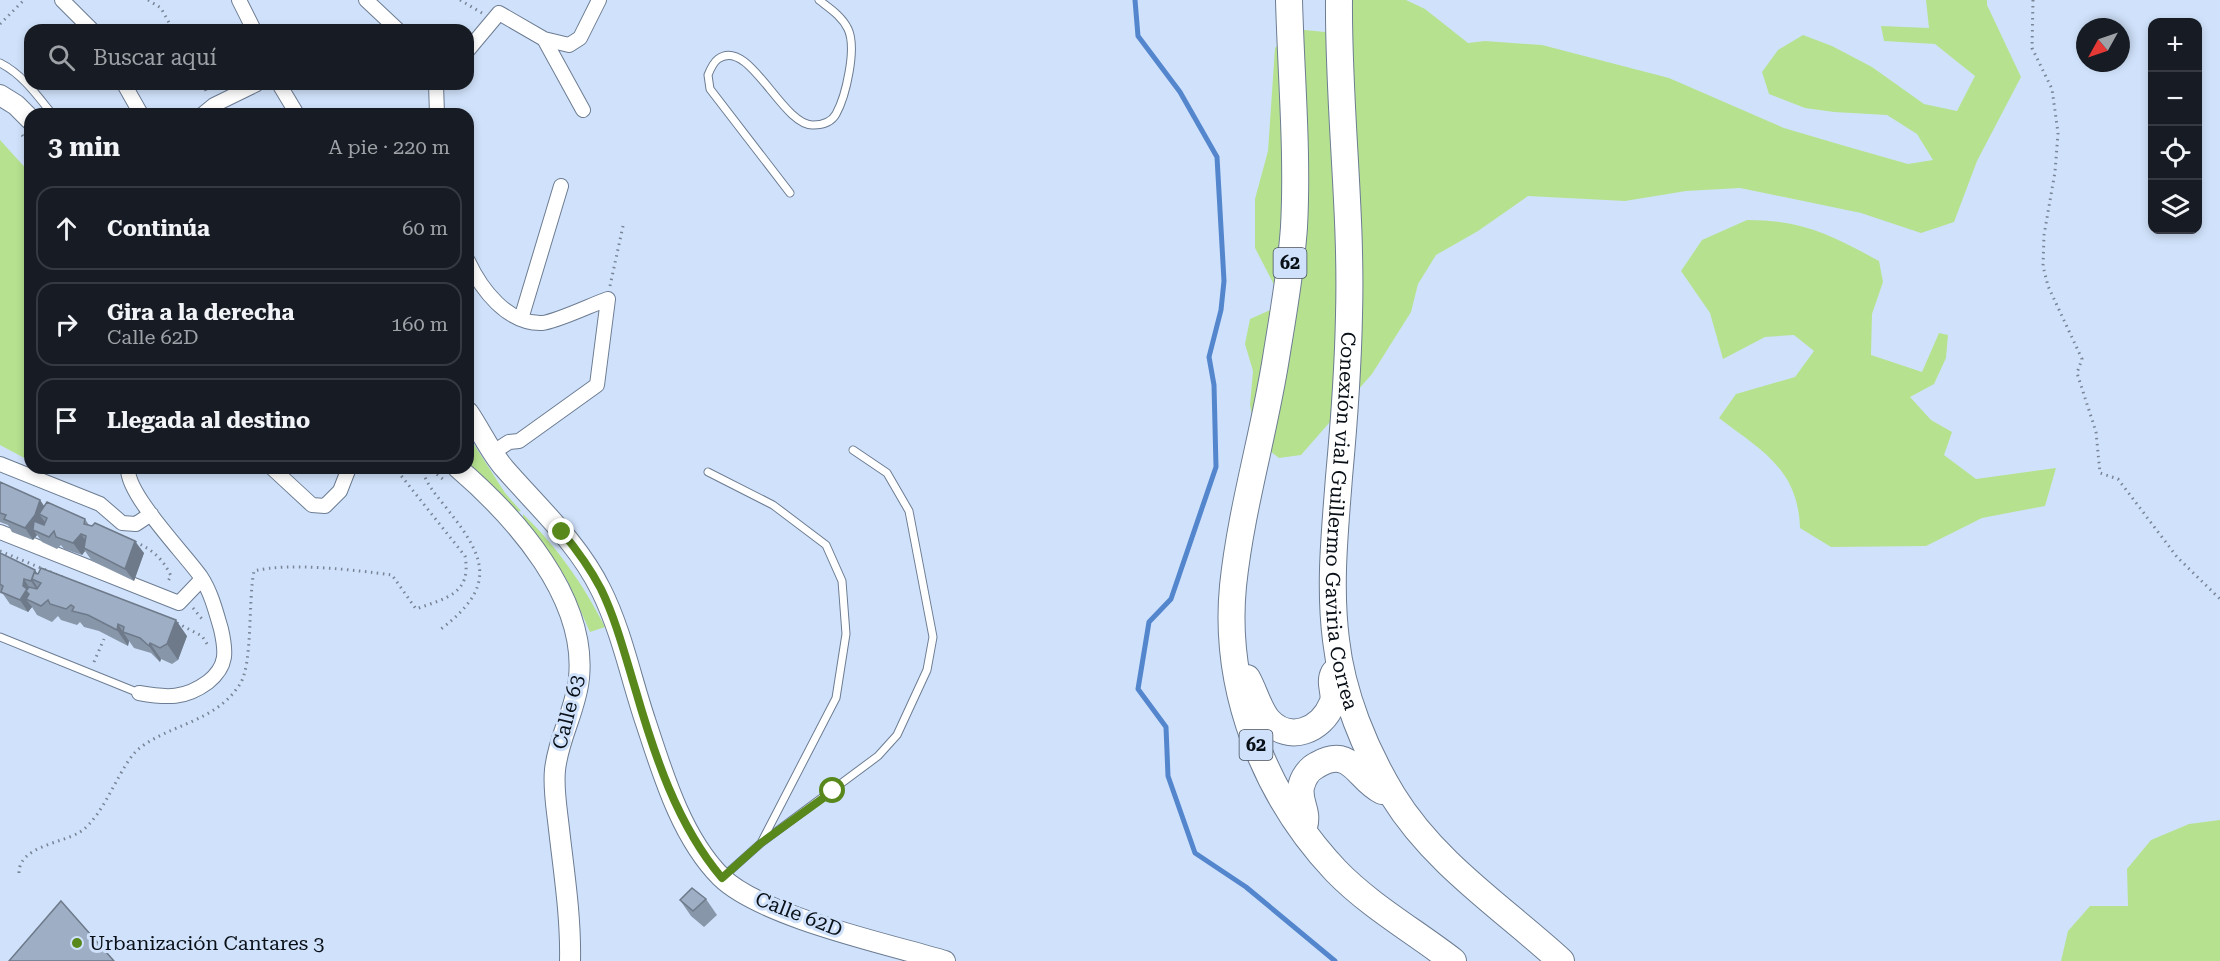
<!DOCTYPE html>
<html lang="es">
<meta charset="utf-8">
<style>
body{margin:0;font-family:"Roboto Serif",serif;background:#242831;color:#f1f3f6}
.controls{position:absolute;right:18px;top:18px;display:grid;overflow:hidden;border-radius:12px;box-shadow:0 3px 9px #0003}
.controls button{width:54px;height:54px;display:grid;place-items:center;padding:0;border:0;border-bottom:2px solid #363941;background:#171b24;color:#f1f3f6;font:30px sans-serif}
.compass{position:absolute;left:2076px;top:18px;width:54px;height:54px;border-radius:50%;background:#171b24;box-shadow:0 3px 9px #0003;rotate:230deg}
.stop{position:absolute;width:18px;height:18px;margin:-14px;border:4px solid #58881c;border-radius:50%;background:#fff}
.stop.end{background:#58881c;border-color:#fff;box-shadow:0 2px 6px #0008}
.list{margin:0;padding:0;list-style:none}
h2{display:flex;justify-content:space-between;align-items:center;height:78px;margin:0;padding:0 24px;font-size:26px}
h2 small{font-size:20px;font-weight:400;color:#9ea1a6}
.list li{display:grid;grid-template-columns:39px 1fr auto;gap:18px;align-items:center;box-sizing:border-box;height:84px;margin:0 12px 12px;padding:0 12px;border:2px solid #363941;border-radius:18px}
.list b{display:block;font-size:22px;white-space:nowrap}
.list p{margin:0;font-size:20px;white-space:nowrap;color:#9ea1a6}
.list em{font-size:20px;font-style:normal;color:#9ea1a6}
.icon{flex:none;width:33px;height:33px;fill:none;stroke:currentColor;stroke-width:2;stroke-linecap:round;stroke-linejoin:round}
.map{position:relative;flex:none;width:2220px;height:961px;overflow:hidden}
.search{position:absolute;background:#171b24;box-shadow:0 3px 9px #0003;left:24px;top:24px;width:450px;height:66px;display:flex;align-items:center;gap:15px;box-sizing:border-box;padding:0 21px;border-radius:18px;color:#9ea1a6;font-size:22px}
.panel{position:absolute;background:#171b24;box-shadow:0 3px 9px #0003;left:24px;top:108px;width:450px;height:366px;border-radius:18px}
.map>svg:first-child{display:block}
.green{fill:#b6e28f}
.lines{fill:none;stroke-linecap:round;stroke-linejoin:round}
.stream{stroke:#5486cd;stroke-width:5}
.lane-casing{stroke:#6c7c92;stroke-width:9}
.street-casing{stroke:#6c7c92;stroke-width:16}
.secondary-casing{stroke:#6c7c92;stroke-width:22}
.highway-casing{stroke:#6c7c92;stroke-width:28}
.path{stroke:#798597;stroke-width:3;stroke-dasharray:1.5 4.5;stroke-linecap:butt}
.lane{stroke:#fff;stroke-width:7}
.street{stroke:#fff;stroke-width:14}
.secondary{stroke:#fff;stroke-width:20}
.highway{stroke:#fff;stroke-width:26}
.wall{fill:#8796a9}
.shaded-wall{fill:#6e7a8a}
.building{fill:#9daec5;stroke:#6e7a8a;stroke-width:1.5}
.route{stroke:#58881c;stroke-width:8}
.poi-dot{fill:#58881c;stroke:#d0e2fb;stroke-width:2}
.labels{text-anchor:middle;stroke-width:6;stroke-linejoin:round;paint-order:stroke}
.shield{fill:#d0e2fb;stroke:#454e5b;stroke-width:1.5}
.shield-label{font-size:18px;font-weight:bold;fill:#090f17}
.street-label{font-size:20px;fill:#090f17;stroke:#d0e2fb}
.poi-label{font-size:20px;fill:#090f17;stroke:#d0e2fb;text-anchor:start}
</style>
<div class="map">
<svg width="2220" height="961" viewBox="0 0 2220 961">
<rect width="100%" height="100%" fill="#d0e2fb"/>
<!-- green -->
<path class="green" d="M1333,0h73l19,9 43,34 17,-2 57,4 127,33 115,50 61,18 63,18 25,-4 -16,-26 -30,-19 -53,-3 -29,-4 -36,-14 -7,-22 16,-22 25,-15 29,11 40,21 52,37 33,7 18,-35 -40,-32 -51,-3 -3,-15 48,2 -3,-28h61v5l34,72 -44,84 -23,61 -33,11 -60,-20 -121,-25 -54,3 -61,10 -97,-5 -50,35 -42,24 -18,29 -7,28 -39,62 -71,81 -22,3 -22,-17 -7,-36 3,-34 -8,-27 5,-25 34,-15 -29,-56v-49l13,-48 7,-103 19,-19 42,4z
M0,140l30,33v288l-30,-16z
M1747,220c56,0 84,15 132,41l4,21 -11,32 -1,41 51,17 17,-39 9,2 -2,23 -12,26 -24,13 21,23 21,12 -8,23 32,24 80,-11 -11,38 -63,12 -56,28 -95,1 -31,-19c-2,-59 -38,-77 -81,-110l17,-24 59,-17 19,-26 -20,-16 -29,2 -42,22 -13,-46 -29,-42 21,-31z
M468,435l37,58 16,18 -9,2 -44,-46z
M523,514c35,34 60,70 82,113l-15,5 -23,-52 -44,-58z
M2220,820v141h-159l7,-30 22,-25h38l-1,-37 24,-29 38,-16z"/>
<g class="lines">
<!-- stream -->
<path class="stream" d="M1135,0l3,36 42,56 37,65 7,124 -3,29 -12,47 5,28 2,82 -45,132 -22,23 -11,67 28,38 2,49 27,77 51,34 89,74"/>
<defs>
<path id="lane" d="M0,63c22,11 37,32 52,51
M790,193l-80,-104 -2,-14c2,-5 6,-13 10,-16 31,-23 64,67 95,66 9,0 18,-2 23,-11 10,-18 21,-66 12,-85 -6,-13 -19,-21 -29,-29
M708,472l65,33 53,40 16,36 4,53 -10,64 -74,143
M0,637l139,56
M724,876l37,-33 117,-87 19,-21 30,-65 6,-33 -24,-126 -22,-38 -34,-23"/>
<path id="street" d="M62,0l30,30
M239,0l15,30
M366,0l32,30
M544,39l39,71
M468,50l31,-37 45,26 25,6 11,-7 19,-38
M124,84l17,30
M279,84l18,30
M436,84l1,30
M203,114l11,-9 43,-21
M468,261c13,28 39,63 74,62 14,-1 51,-19 66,-24l-11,86 -78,56 -10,1 -17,11
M521,319l40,-133
M0,464l100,40 22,19 14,1 15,-10
M128,468c-2,26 57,86 73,109 10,15 15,35 20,52 5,22 7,37 -13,53 -23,17 -41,16 -69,11
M272,468l40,37 13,1 15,-15 9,-23
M0,532l179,71 23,-24"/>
<path id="secondary" d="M0,95l16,10 14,14
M468,412c13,19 22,40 37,57 34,39 73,74 96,121 21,42 30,89 45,133 17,52 36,115 75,154 41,40 167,67 224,84
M458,468c57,49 129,129 121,210 -3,32 -21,60 -24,92 -2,19 2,40 4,59 5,44 12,88 11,132"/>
<g id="highway">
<path d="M1289,0c2,75 9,152 5,227 -3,44 -11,88 -18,131 -12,76 -35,151 -43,228 -10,104 32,210 103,285 34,35 78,60 117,90"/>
<path id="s1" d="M1339,0c-1,105 13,210 10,315 -1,54 -5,108 -10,162 -4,54 -10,108 -3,163 6,54 29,110 57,156 42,68 110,112 168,165"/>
<path d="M1247,678c7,12 12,32 21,42 21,24 54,10 64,-16 5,-10 -4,-20 2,-31"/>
<path d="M1304,827c5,-17 -6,-24 -3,-40 2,-9 8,-18 16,-22 35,-20 40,14 65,26"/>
</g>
</defs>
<!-- lane casing -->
<use href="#lane" class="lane-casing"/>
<!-- street casing -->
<use href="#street" class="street-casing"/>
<!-- secondary casing -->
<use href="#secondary" class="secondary-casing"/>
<!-- highway casing -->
<use href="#highway" class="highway-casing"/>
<!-- path -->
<path class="path" d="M148,0l13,8 12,22
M460,0l22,13
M2033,0l-1,48 20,41 6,44 -3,39 -11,63 -1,31 5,20 34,73 -5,14 19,59 4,41 18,6 59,78 43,42
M0,24l24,-24
M203,84l4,9
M22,135l8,11
M610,286l13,-60
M414,468l20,4 10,8
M423,472c5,15 15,25 25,38 39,49 48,77 -7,119
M135,542c17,7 28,17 36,34l-4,7
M0,551l65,27
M193,608l9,11
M177,623l25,13 7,11
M94,662l10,-23
M19,873c0,-27 44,-30 61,-41 26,-17 40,-70 61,-85 31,-23 76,-26 99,-63 13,-20 8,-85 14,-113 35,-9 101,-1 138,4l24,34c30,-11 56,-15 49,-53l-70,-88"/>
<!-- lane -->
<use href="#lane" class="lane"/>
<!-- street -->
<use href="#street" class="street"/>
<!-- secondary -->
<use href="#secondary" class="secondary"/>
<!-- highway -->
<use href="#highway" class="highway"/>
</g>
<!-- wall -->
<path class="wall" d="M0,482l40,18 4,6 41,13 4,6 55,28 -10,28 -42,-20 -7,-10 -3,4 -18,-6 -3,-4 -4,4 -15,-7 -5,-7 -4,5 -21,-8 -4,-7 -8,-3z
M0,553l37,20 150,63 -9,24 -6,4 -11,-5 -1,3 -9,-9 -17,-5 -5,-7 -1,5 -29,-15 -15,-4 -4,-5 -3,3 -16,-5 -3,-4 -6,6 -15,-7 -5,-8 -4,5 -18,-8 -7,-10 -3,-1z
M706,899l11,16 -13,12 -13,-11 -11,-16z"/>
<!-- shaded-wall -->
<path class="shaded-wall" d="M40,500l8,12 -9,2 6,8 -2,6 -10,2 4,5 -4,5 -8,-12z
M81,534l9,12 -6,2 1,3 -3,4 -9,-12z
M135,541l9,12 -10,28 -9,-12z
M35,570l8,12 -2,1 -9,-4 8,12 -1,2 -8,-12z
M24,579l8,13 -9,-6z
M26,591l8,11 -8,-3 6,8 -4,5 -8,-12z
M176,620l11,16 -9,24 -11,-16z
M118,624l11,17 -1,5 -11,-16z
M150,643l11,16 -1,3 -11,-16z"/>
<!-- building -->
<path class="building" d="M0,482l40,18 -5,15 -10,13 -21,-9 2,-4 -6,-2z
M47,502l38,17 -1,5 8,2 3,-3 40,18 -10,28 -41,-21 2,-12 -5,-2 -8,9 -17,-6 -2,-6 -5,6 -16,-7 1,-9 10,4 3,-7 -8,-4z
M0,553l35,17 -4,11 -7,-2 -1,7 4,3 -7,11 -19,-8 2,-6 -3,-2z
M41,568l135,52 -9,24 -7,4 -10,-5 -1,3 -9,-8 -17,-6 1,-5 -6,-3 -1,6 -29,-15 -16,-4 2,-4 -3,-2 -5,4 -16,-5 -2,-4 -7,6 -15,-7 3,-5 -3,-3 3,-4 8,2 4,-6 -9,-4 2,-6 4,1z
M692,888l14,11 -13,12 -13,-11z
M61,901l53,60h-105z"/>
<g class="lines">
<!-- route -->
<path class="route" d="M562,532c15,18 28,36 39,57 15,31 24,66 34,99 19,66 42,137 87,190l39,-35 72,-52"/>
</g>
<!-- markers -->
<circle class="poi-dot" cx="77" cy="943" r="6"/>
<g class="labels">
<!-- shield labels -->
<g class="shield">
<rect x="1273.5" y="248" width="33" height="30" rx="4.5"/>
<rect x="1239.5" y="730" width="33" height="30" rx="4.5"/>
</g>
<g class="shield-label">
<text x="1290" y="269">62</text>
<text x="1256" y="751">62</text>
</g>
<!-- street labels -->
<g class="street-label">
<text dy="7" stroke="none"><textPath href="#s1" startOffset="522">Conexión vial Guillermo Gaviria Correa</textPath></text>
<text transform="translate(568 712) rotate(-76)" y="7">Calle 63</text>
<text transform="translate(799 914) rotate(21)" y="7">Calle 62D</text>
</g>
<!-- poi labels -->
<g class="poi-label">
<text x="89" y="950">Urbanización Cantares 3</text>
</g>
</g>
</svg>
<div class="controls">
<button>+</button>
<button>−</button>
<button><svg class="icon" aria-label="locate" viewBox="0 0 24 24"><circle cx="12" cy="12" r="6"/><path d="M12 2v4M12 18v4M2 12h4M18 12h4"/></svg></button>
<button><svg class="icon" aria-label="layers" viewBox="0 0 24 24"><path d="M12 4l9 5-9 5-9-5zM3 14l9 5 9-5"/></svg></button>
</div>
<svg class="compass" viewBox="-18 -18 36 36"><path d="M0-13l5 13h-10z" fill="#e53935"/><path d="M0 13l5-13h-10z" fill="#9ea1a6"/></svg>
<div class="stop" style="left:833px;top:791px"></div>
<div class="stop end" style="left:562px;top:532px"></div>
<div class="search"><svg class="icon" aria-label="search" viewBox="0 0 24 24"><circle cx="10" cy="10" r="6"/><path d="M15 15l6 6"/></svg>Buscar aquí</div>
<section class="panel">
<h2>3 min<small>A pie · 220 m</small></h2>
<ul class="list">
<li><svg class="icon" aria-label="ahead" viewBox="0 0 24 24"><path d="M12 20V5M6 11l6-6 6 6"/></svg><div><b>Continúa</b></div><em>60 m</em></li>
<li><svg class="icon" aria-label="right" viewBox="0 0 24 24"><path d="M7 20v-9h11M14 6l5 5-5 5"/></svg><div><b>Gira a la derecha</b><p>Calle 62D</p></div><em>160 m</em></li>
<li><svg class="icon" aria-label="arrive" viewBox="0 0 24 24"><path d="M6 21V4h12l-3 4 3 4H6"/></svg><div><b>Llegada al destino</b></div></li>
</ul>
</section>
</div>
